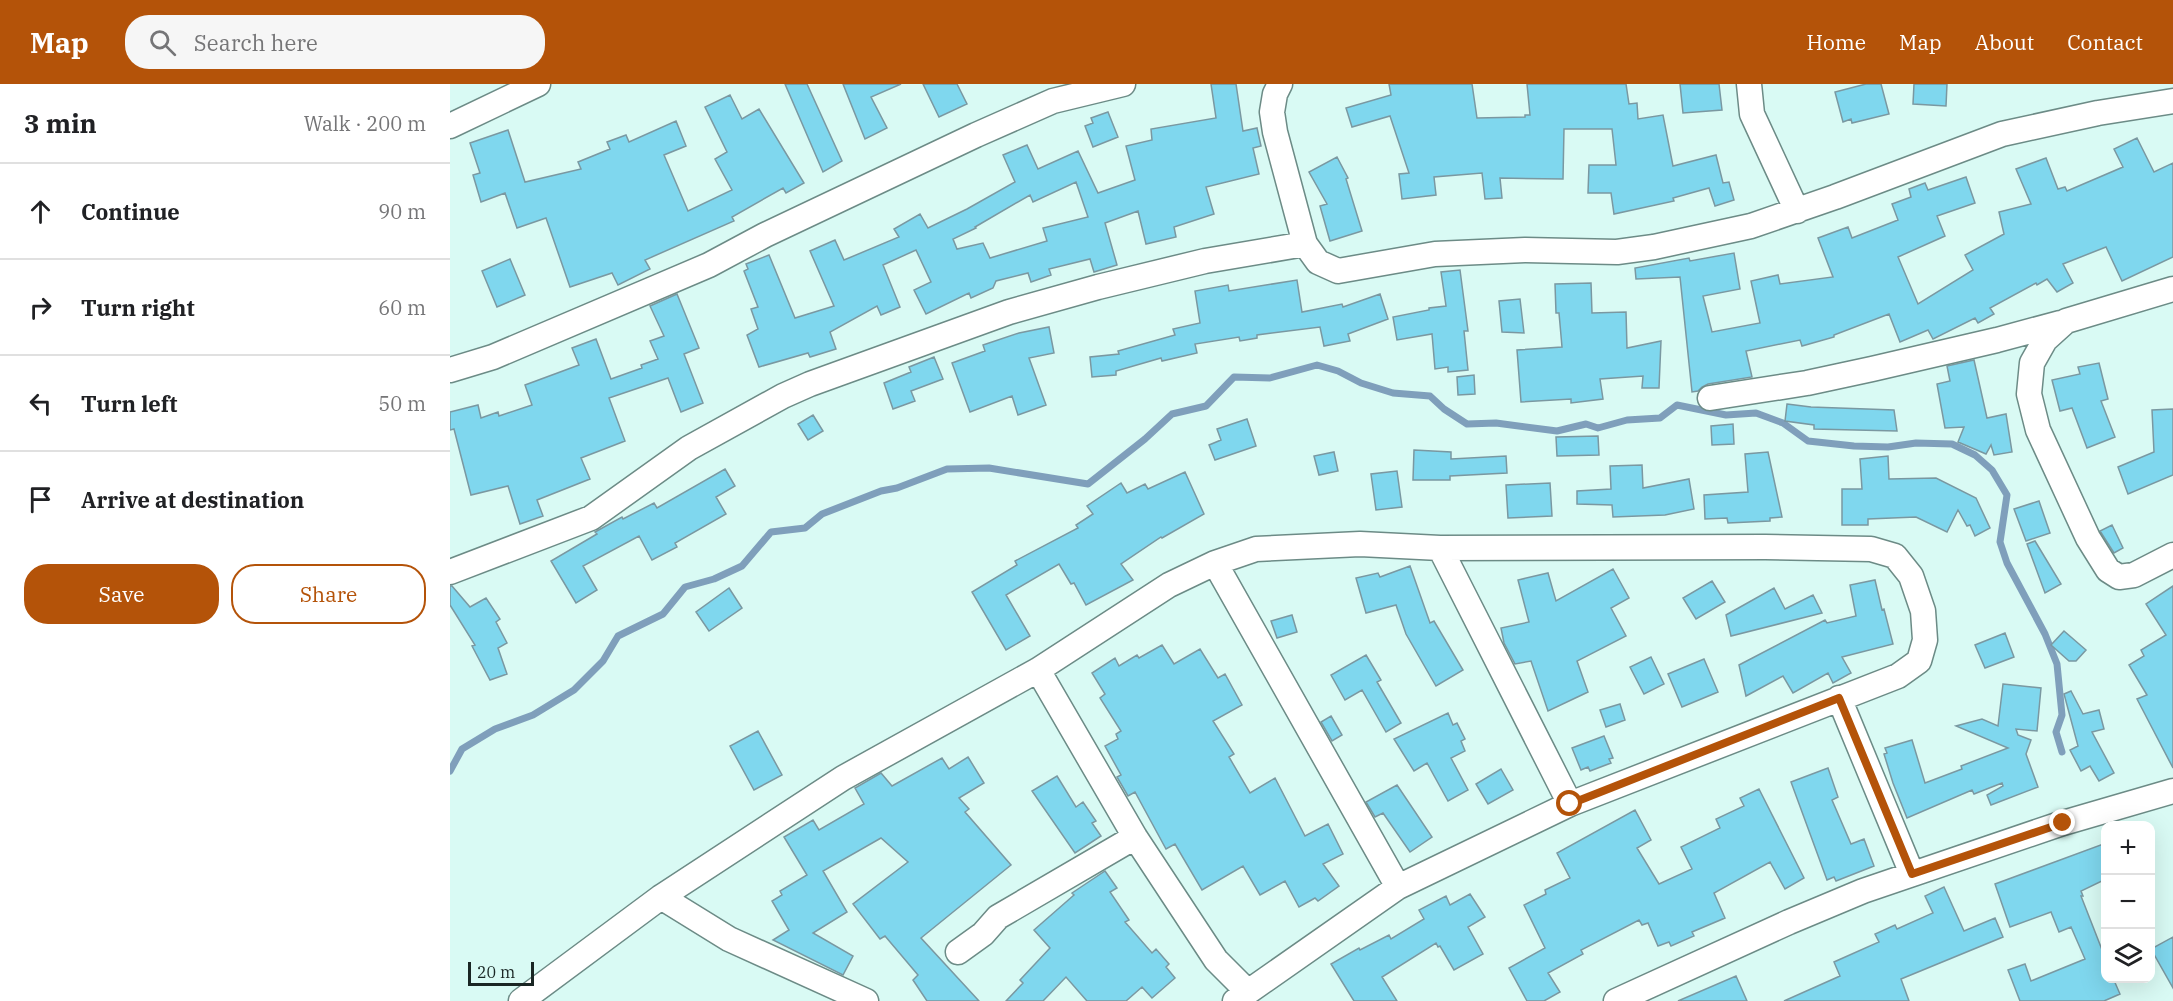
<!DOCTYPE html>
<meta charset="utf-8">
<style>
body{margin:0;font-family:"IBM Plex Serif",serif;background:#f6f6f6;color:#202124}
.controls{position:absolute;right:18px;bottom:18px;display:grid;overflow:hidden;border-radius:12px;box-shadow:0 6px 24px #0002}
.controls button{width:54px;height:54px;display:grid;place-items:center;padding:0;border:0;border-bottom:2px solid #e0e0e0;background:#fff;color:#202124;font:30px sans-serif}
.scale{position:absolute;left:18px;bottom:15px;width:66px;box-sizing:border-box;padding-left:6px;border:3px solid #1a2624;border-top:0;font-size:16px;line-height:21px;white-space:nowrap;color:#1a2624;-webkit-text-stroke:4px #d9faf4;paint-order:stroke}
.stop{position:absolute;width:18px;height:18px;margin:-14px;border:4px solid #b45309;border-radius:50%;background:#fff}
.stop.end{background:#b45309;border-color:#fff;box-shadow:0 2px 6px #0008}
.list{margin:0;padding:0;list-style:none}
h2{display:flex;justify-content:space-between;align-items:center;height:78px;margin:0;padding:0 24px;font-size:26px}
h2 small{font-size:20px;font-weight:400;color:#757577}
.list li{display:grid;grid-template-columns:39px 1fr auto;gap:18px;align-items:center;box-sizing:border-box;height:96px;padding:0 24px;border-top:2px solid #e0e0e0}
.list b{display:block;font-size:22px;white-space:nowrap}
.list em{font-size:20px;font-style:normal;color:#757577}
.actions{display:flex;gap:12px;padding:18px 24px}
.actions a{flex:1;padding:14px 0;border:2px solid #b45309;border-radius:24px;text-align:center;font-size:21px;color:#b45309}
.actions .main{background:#b45309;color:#fff}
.icon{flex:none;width:33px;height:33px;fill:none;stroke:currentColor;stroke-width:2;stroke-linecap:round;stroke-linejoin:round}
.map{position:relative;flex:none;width:1723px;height:917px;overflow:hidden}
header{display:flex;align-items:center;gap:36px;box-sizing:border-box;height:84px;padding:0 30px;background:#b45309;color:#fff}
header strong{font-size:28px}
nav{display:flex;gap:33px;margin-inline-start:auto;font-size:21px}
.search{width:420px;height:54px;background:#f6f6f6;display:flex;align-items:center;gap:15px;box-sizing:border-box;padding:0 21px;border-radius:24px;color:#757577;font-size:22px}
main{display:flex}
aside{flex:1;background:#fff}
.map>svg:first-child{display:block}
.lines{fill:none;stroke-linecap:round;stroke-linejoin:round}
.stream{stroke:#7f9fbb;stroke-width:7}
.building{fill:#7fd7ee;stroke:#7a98a1;stroke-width:1.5;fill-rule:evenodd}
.minor-casing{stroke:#6c8b86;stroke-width:27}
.minor{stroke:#fff;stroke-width:24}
.route{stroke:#b45309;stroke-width:8}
</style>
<header>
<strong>Map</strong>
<div class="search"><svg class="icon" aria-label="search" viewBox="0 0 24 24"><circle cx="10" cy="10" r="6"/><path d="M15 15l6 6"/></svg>Search here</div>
<nav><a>Home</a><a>Map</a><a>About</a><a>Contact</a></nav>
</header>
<main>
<aside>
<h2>3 min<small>Walk · 200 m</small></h2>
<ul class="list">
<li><svg class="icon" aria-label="ahead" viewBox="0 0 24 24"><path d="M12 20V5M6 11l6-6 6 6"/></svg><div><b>Continue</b></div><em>90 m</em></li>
<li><svg class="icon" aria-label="right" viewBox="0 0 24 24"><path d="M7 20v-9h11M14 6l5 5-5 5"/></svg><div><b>Turn right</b></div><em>60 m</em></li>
<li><svg class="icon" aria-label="left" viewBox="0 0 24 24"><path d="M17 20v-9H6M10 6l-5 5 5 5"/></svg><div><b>Turn left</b></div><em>50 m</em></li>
<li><svg class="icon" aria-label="arrive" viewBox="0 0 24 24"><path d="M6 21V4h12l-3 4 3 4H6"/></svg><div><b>Arrive at destination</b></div></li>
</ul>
<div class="actions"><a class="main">Save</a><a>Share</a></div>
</aside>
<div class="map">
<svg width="1723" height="917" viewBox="0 0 1723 917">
<rect width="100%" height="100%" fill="#d9faf4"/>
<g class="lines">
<!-- stream -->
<path class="stream" d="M0,687l12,-22 33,-20 38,-14 41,-25 29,-29 15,-25 45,-22 22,-27 29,-8 28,-13 29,-34 34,-4 17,-14 59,-23 16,-3 50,-19 42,-1 99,16 57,-45 27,-25 34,-8 28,-29 36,1 47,-13 21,6 23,12 32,10 37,3 14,13 23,15 29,-1 61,8 29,-7 12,4 29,-8 33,-2 17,-13 49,10 30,-2 27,10 25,18 46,5 34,1 28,-4 36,1 23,11 17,15 15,25 -7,47 7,21 38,71 12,30 5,51 -6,17 6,20"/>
</g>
<!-- building -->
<path class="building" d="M335,0h22l35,77 -19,11z
M393,0h58l-30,13 16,31 -22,11z
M473,0h34l10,20 -28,13z
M761,0h25l7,47 14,-3 4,18 -8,2 6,26 -53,13 8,27 -40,13 2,10 -30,7 -8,-33 -33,12 12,42 -23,7 -4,-13 -41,10 2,6 -20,7 -3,-9 -32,8 -3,7 -22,10 -2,-5 -43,21 -12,-24 17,-8 -15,-32 -33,15 17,42 -19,8 -4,-9 -47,26 6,17 -26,8 -2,-4 -49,14 -12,-32 11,-6 -7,-20 7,-2 -14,-36 4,-2 -2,-5 23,-9 26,63 39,-12 -24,-55 25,-11 9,20 55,-23 -5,-8 26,-15 8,14 39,-19 48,-27 -12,-27 24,-10 11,24 40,-18 20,42 37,-13 -9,-34 26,-6 -1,-11 65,-11zM626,98l12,35 -45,11 4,13 -57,17 -7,-15 -26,6 -4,-10 23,-11 -1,-1 55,-32 3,7z
M939,0h83l5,34 48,-1v-2h5l-3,-31h99l3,20 8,-1 1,16 25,-4 10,51 43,-11 7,28 6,-1 5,18 -19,6 -6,-18 -36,10 1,3 -60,13 -3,-21h-23l1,-28h27l-4,-36h-48l-1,50 -63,-1 2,20 -17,1 -3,-26 -48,4 2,18 -34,4 -3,-25 10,-1 -19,-57 -38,11 -6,-19 45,-13z
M1230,0h39l3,26 -39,3z
M1416,0h15l8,30 -37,9 -1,-4 -8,3 -8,-30z
M1464,0h33l-1,22 -33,-2z
M280,11l12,24 17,-10 45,74 -18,10 -3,-5 -51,29 2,4 -89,39 5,9 -32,16 -6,-12 -42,14 -24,-69 -29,10 -12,-35 -24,9 -8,-27 7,-2 -10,-30 38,-13 17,52 56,-13 -3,-7 32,-13 -3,-7 19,-7 3,7 47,-21 10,25 -22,9 24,56 44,-21 -17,-31 12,-7 -22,-45z
M658,28l10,25 -25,10 -8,-21 8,-3 -2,-5z
M1687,54l17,34 19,-9v94l-51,24 -16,-34 -43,17 10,19 -16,9 -10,-13 -10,6 -1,-2 -46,25 4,6 -16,9 -3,-5 -42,21 -5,-9 -28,12 -11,-28 -55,21v2l-32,9 -2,-6 -54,11 6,26 -44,7 -6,3 -4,4 -6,1 -12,-115 -44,2 -1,-11 54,-10 1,3 44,-8 6,36 -37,7 9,36 48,-9 -9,-42 27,-6 2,9 53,-7 -15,-39 30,-11 4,11 46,-18 -6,-16 19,-7 -2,-8 16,-6 3,7 38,-13 9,26 -38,13 8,20 -47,21 20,47 55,-34 -8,-15 39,-21 -5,-22 32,-8 -15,-35 30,-11 12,31 7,-2 2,4 56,-24 -9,-18z
M887,73l11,21 -2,1 16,52 -32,10 -10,-35 7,-2 -18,-32z
M60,175l15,36 -28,12 -15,-36z
M1010,186l8,61h-4l4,39 -20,2v-5l-13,2 -3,-35 -35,6 -4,-23 36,-7v-2l17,-2 -5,-34z
M847,196l5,32 40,-8 1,3 37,-13 8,25 -40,15 2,7 -26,5 -4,-19 -63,8v3l-17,3 -1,-4 -44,7 2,9 -35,8 -1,-3 -45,13v4l-24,2 -2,-20 29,-3 -1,-3 57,-16 -2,-6 27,-6 -5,-32 33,-6 1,6z
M1141,199l1,30 34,-1 1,36 34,-7 -2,47h-17l1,-12 -43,3 3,20 -32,4v-4l-50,3 -4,-52 45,-3 -3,-34h-3l-1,-29z
M227,210l22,54 -15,6 19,49 -22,9 -13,-34 -59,20 16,43 -44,17 9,21 -53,21 6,16 -23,8 -12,-38 -37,9 -17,-66 -4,1v-18l28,-7 3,13 17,-6 1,4 33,-11 -7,-20 54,-20 -7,-17 24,-9 15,40 31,-11 -1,-3 17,-6 -8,-18 14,-5 -14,-30z
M1070,215l4,34 -22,-1 -3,-31z
M599,243l5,26 -25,5 17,47 -28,10 -6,-19 -42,16 -18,-49 33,-12 -2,-6 36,-12z
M484,273l9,22 -32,12 4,10 -22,8 -9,-26 27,-11 -2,-5z
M1524,276l13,58 19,-4 6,38 -18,3 -3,-10 -5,9 -28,-12 6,-15 -19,1 -8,-44 13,-3 -3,-15z
M1649,279l9,36 -7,2 14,36 -28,11 -15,-40 -12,3 -8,-31 28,-6 -2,-7z
M1024,291l1,19 -17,1 -1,-18z
M1337,320l24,3 83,3 3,21 -83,-2v-4l-29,-4z
M1723,325v66l-45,19 -10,-27 36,-15 -2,-42z
M363,331l10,16 -15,9 -10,-16z
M797,335l9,27 -41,14 -6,-15 12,-5 -4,-11z
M1283,340l1,20 -22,1 -1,-19z
M1148,352l1,19 -42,1 -1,-19z
M964,366l37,2v7l55,-3 1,17 -57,3v4h-37z
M884,368l4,19 -19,4 -5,-19z
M1318,368l14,65 -12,1v3l-42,2 -1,-5 -22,1 -1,-24 44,-3 -3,-38z
M1438,372l1,23 47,-1 40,20 14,30 -15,8 -5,-11 -3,1 -9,-16 -11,22 -31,-15 -48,2v6h-26v-36h20l-2,-30z
M1192,381l1,23 46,-9 5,30 -29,6 -52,2 -1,-12 -35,-1v-13l34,-2 -1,-23z
M275,385l10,17 -19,11 10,17 -51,29 2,4 -25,13 -13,-24 -56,30 14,24 -21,13 -25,-42 46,-27 -2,-2 27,-15 1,2 31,-16 3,5z
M947,387l5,36 -26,3 -5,-36z
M735,388l19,42 -42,24 -1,-1 -40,27 12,16 -47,25 -12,-22 -3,1 -12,-20 -53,31 24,41 -24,14 -34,-58 45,-27 -2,-4 63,-33 -2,-3 17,-11 -6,-8 34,-23 6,10 18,-9 3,5z
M1100,399l2,33 -44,2 -2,-33z
M1589,417l11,32 -24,8 -12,-32z
M1662,441l11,23 -9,5 -14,-22z
M1585,457l26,43 -16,9 -18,-49z
M960,482l20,57 4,-2 29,49 -27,16 -30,-52 -10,-29 -30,8 -10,-35 22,-5 2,4z
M1163,485l16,29 -18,10 15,28 -49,25 11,31 -40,19 -17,-50 -16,3 -11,-21 -3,-15 28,-6 -11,-42 30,-7 8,28z
M1425,496l7,30 2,-1 9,35 -51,13 9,16 -18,10 -5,-10 -35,20 -10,-17 -37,20 -7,-31 86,-45 2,3 29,-7 -6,-31z
M1262,497l13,21 -29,17 -13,-21z
M0,502h2l18,21 16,-9 14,21 -4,3 11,21 -9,5 9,26 -17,6 -18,-34 3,-1 -25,-40z
M1723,502v182l-36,-69 10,-4 -18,-30 15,-9 -3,-6 25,-15 -20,-31z
M279,504l13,20 -33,23 -13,-19z
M1324,504l11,21 28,-14 9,18 -91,23 -5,-21z
M842,531l5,17 -20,6 -6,-17z
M1614,547l22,19 -10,11h-7l-18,-16z
M1555,549l9,24 -29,11 -10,-23z
M712,561l12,19 26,-15 18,29 7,-4 17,31 -29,16 21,33 -5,3 21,36 25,-15 30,58 23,-12 15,30 -20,10 16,22 -21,15 -3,-3 -16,9 -14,-26 -25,14 -17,-29 -41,24 -27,-46 -9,5 -31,-57 -7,4 -11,-19 4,-2 -16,-29 13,-7 -2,-5 5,-3 -21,-33 5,-4 -13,-21 23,-15 4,8 18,-11 2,3z
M916,571l15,25 -4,2 24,41 -15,9 -24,-42 -17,10 -14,-25z
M1201,573l13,27 -20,10 -14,-27z
M1254,575l14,33 -36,15 -14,-33z
M1553,600l38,4 -4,43 -21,-2 2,6 13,5 -5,14 12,33 -47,18 -4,-10 16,-9 -1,-3 -28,11 -2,-4 -65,28 -14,-35 -9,-29 3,-1 -2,-5 27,-8 13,43 37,-14 -1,-3 47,-18 -52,-22 26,-7 16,7z
M1621,607l12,23 16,-4 5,19 -12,3 22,41 -15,8 -9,-15 -9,5 -11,-21 8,-4 -14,-52z
M1170,620l5,16 -19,7 -6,-17z
M998,629l5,12 4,-2 8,16 -4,2 4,10 -14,7 17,32 -20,11 -21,-38 -13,8 -20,-32z
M881,632l11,19 -10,6 -11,-19z
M308,647l24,44 -28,15 -24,-44z
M1154,652l9,22 -4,1 2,4 -21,8 -2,-4 -7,3 -9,-22z
M518,673l16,26 -25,15 10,11 -4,3 46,53 -90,73 58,63h-52l-14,-21 5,-5 -33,-39 -5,3 -27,-35 55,-42 -27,-24 -58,33 24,41 -34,21 40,23 -10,19 -70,-35 16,-10 -17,-29 10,-6 -2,-4 27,-16 -23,-38 29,-17 6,10 45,-26 -9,-16 26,-15 11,13 50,-28 7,11z
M1378,684l10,29 -6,3 19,44 13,-5 10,27 -38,15 -2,-4 -7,3 -36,-98z
M1051,685l12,21 -25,14 -12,-20z
M607,692l19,31 7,-5 13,19 -4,2 9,13 -26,17 -43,-62z
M947,701l35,52 -22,15 -27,-39 -8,4 -9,-15z
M1309,705l45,89 -19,11 -15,-27 -56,31 11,25 -33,14 2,4 -23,10 -2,-4 -11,4 -10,-23 -6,2 -3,-5 -58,30 2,4 -35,19 12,19 -16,9h-17l-18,-33 36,-20 -21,-43 22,-11 -1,-4 25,-12 -13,-25 78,-43 16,30 -14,8 22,36 33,-15 -11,-22 39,-19 -4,-9 28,-13 -4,-8z
M1656,759v36l-25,12 2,5h-2l25,64v18h7l7,16 -16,7h-84l-12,-31 17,-6 6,17 54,-22 -14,-32 -12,5 -8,-20 -41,15 -15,-43z
M655,787l12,17 -7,4 19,28 -4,2 27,31 4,-4 13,15 -3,3 9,11 -23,20 -10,-11 -16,14h-39l-21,-24 -23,24h-37l17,-18 -3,-3 30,-32 -16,-18 40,-35 -2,-2z
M1494,803l20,44 31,-13 8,19 -102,42 8,22h-125l56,-25 -6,-14 45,-20 -4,-8 20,-9 2,4 36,-16 -8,-17z
M1020,810l15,23 -17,10 15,27 -29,16 -14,-24 -2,1 -2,-4 -54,34 15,24h-43l-23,-37 28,-16 1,2 29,-15 2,4 33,-20 -5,-9 27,-14 4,9z
M1723,853v51l-22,-39z
M1286,892l11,25h-69z"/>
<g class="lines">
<defs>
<path id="minor" d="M830,0l-5,10 -3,18 3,20 30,112 13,18 20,9 97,-17 90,-4 92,2 37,-5 97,-21 84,-29 167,-63 96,-21 75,-12
M1299,0l3,30 45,97
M0,42l88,-42
M1723,205l-107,32 -21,19 -13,23 -3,31 9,36 50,108 20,32 11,7 15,-2 39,-20
M0,286l43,-13 216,-92 56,-30 211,-100 77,-34 70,-17
M1260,314l97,-15 65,-14 125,-29 63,-17
M990,464l130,256
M765,479l183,324
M0,488l141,-54 98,-70 94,-52 27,-12 199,-72 89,-25 107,-26 100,-17
M588,586l97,167 81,123 31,31
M1389,614l73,176
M211,813l68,42 137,62
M508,868l25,-18 15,-17 137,-80
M71,917l140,-104 182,-119 195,-108 131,-85 46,-22 41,-14 104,-5 80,4 325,-1 106,2 24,7 16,20 12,35 2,29 -6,21 -21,15 -328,128 -172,83 -163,114
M1166,917l173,-79 74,-31 200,-68 110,-32"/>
</defs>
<!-- minor casing -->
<use href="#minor" class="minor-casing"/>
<!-- minor -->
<use href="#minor" class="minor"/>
</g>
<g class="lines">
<!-- route -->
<path class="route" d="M1120,720l269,-106 73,176 151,-51"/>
</g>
</svg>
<div class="controls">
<button>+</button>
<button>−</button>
<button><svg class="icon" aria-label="layers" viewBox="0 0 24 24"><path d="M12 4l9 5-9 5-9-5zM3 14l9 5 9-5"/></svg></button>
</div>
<div class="scale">20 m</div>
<div class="stop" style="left:1120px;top:720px"></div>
<div class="stop end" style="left:1613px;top:739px"></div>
</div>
</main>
